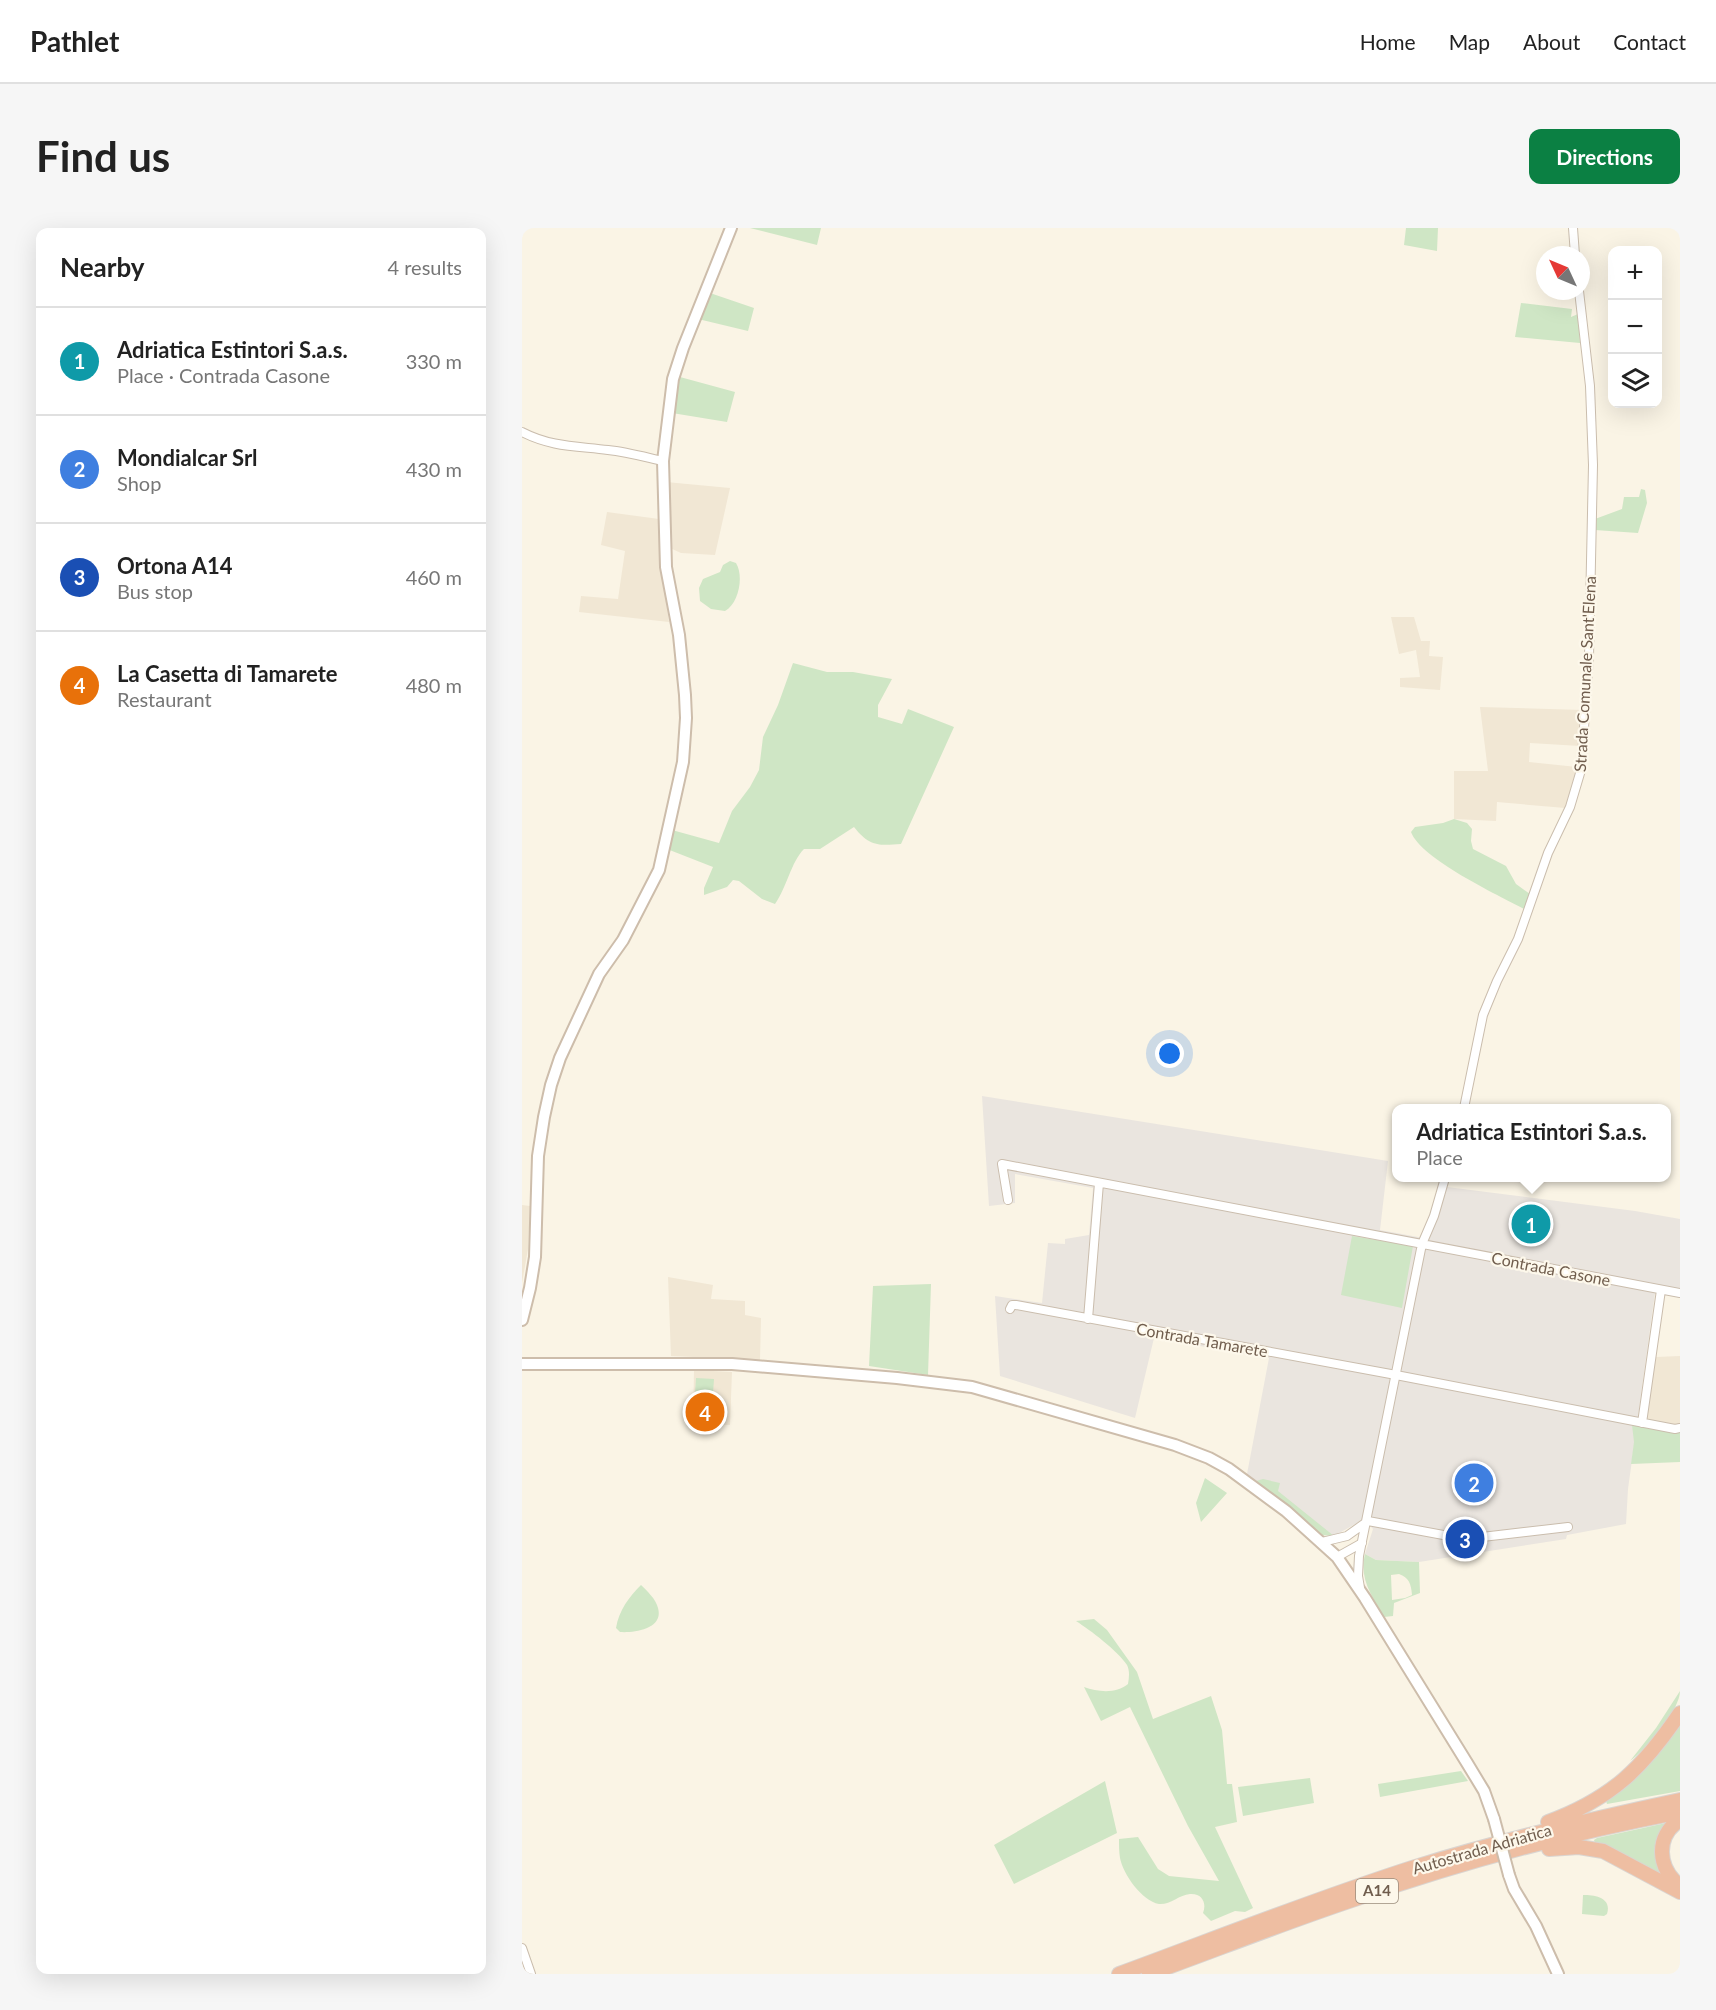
<!DOCTYPE html>
<meta charset="utf-8">
<style>
body{margin:0;font-family:Lato,sans-serif;background:#f6f6f6;color:#222}
.controls{position:absolute;right:18px;top:18px;display:grid;overflow:hidden;border-radius:12px;box-shadow:0 6px 24px #0002}
.controls button{width:54px;height:54px;display:grid;place-items:center;padding:0;border:0;border-bottom:2px solid #e0e0e0;background:#fff;color:#222;font:30px sans-serif}
.compass{position:absolute;left:1014px;top:18px;width:54px;height:54px;border-radius:50%;background:#fff;box-shadow:0 6px 24px #0002;rotate:314deg}
.you{position:absolute;left:648px;top:826px;width:21px;height:21px;margin:-15px;border:4px solid #fff;border-radius:50%;background:#1a73e8;box-shadow:0 0 0 9px #1a73e833}
.badge{display:grid;place-items:center;width:39px;height:39px;border-radius:50%;background:#0b8043;color:#fff;font-size:20px;font-weight:700}
.pin{position:absolute;translate:-50% -50%;border:3px solid #fff;box-shadow:0 2px 6px #0006}
.popup{position:absolute;left:870px;top:876px;width:279px;height:78px;box-sizing:border-box;display:grid;place-content:center;border-radius:12px;background:#fff;filter:drop-shadow(0 2px 4px #0005);font-size:20px;white-space:nowrap;color:#767676}
.popup b{font-size:22px;color:#222}
.popup::after{content:'';position:absolute;left:50%;top:100%;margin-left:-12px;border:12px solid transparent;border-top-color:#fff}
.list{margin:0;padding:0;list-style:none}
h2{display:flex;justify-content:space-between;align-items:center;height:78px;margin:0;padding:0 24px;font-size:26px}
h2 small{font-size:20px;font-weight:400;color:#767676}
.list li{display:grid;grid-template-columns:39px 1fr auto;gap:18px;align-items:center;box-sizing:border-box;height:108px;padding:0 24px;border-top:2px solid #e0e0e0}
.list b{display:block;font-size:22px;white-space:nowrap}
.list p{margin:0;font-size:20px;white-space:nowrap;color:#767676}
.list em{font-size:20px;font-style:normal;color:#767676}
.icon{flex:none;width:33px;height:33px;fill:none;stroke:currentColor;stroke-width:2;stroke-linecap:round;stroke-linejoin:round}
.map{position:relative;flex:none;width:1158px;height:1746px;overflow:hidden;border-radius:12px}
header{display:flex;align-items:center;gap:36px;box-sizing:border-box;height:84px;padding:0 30px;background:#fff;border-bottom:2px solid #e0e0e0}
header strong{font-size:28px}
nav{display:flex;gap:33px;margin-inline-start:auto;font-size:21px}
.intro{display:flex;align-items:center;justify-content:space-between;box-sizing:border-box;height:144px;padding:0 36px}
h1{margin:0;font-size:42px}
.button{padding:15px 27px;border-radius:12px;background:#0b8043;color:#fff;font-size:21px;font-weight:700}
main{display:flex;gap:36px;padding:0 36px}
aside{flex:1;background:#fff;border-radius:12px;box-shadow:0 6px 24px #0002}
.map>svg:first-child{display:block}
.residential{fill:#f1e7d4}
.industrial{fill:#eae5df}
.green{fill:#cfe6c5;fill-rule:evenodd}
.lines{fill:none;stroke-linecap:round;stroke-linejoin:round}
.street-casing{stroke:#cabdad;stroke-width:10}
.secondary-casing{stroke:#cdbdab;stroke-width:14}
.highway-casing{stroke:#dad5d1;stroke-width:16}
.street{stroke:#fff;stroke-width:8}
.secondary{stroke:#fff;stroke-width:10}
.highway{stroke:#eebea2;stroke-width:14}
.secondary-bridge-casing{stroke:#cdbdab;stroke-width:14;stroke-linecap:butt}
.secondary-bridge{stroke:#fff;stroke-width:10}
.labels{text-anchor:middle;stroke-width:4.5;stroke-linejoin:round;paint-order:stroke}
.shield{fill:#fdf8eb;stroke:#9a8c7c;stroke-width:1.5}
.shield-label{font-size:15px;font-weight:bold;fill:#705d4d}
.street-label{font-size:16px;fill:#705d4d;stroke:#fdf8eb}
</style>
<header>
<strong>Pathlet</strong>
<nav><a>Home</a><a>Map</a><a>About</a><a>Contact</a></nav>
</header>
<div class="intro"><h1>Find us</h1><a class="button">Directions</a></div>
<main>
<aside>
<h2>Nearby<small>4 results</small></h2>
<ul class="list">
<li><span class="badge" style="background:#0f9aa8">1</span><div><b>Adriatica Estintori S.a.s.</b><p>Place · Contrada Casone</p></div><em>330 m</em></li>
<li><span class="badge" style="background:#3f7fe0">2</span><div><b>Mondialcar Srl</b><p>Shop</p></div><em>430 m</em></li>
<li><span class="badge" style="background:#1a4fb4">3</span><div><b>Ortona A14</b><p>Bus stop</p></div><em>460 m</em></li>
<li><span class="badge" style="background:#e8710a">4</span><div><b>La Casetta di Tamarete</b><p>Restaurant</p></div><em>480 m</em></li>
</ul>
</aside>
<div class="map">
<svg width="1158" height="1746" viewBox="0 0 1158 1746">
<rect width="100%" height="100%" fill="#faf4e5"/>
<!-- residential -->
<path class="residential" d="M144,254l64,6 -15,67 -34,-2 -11,-5z
M85,284l52,7 2,47 8,56 -90,-10 2,-16 37,3 7,-48 -24,-6z
M869,389h23l7,24h9l-1,15 14,1 -3,33 -40,-3v-9l20,-1 -4,-27 -17,4z
M958,479l103,3 -3,36 -50,-3 -1,19 48,5 -12,41 -68,-6 -1,19 -42,-2v-48h34z
M0,977l8,1 -2,43 -6,34z
M146,1049l45,8 -2,14 34,2v14l16,3 -1,42 -89,-4z
M1158,1128v75l-34,-8 10,-66z
M172,1142l38,2 -2,53 -37,-1z"/>
<!-- industrial -->
<path class="industrial" d="M460,868l406,65 -8,69 49,9 18,-52 188,24 45,8v77l-25,-3 -27,196 -2,35 -59,11 -1,4 -147,23 -43,-2 -11,-6 8,-25 -9,-10 -30,17 -12,-1 -75,-61 22,-116 -115,-20 -19,80 -135,-42 -5,-80 47,7 6,-60 17,1v-5l24,-4 4,-47 -78,-14v29l-26,3z"/>
<!-- green -->
<path class="green" d="M228,0h71l-4,17z
M884,0h32l-1,23 -33,-6z
M188,65l44,15 -6,23 -50,-12z
M999,75l51,6 -1,8 7,-3 2,29 -65,-6z
M158,149l55,15 -8,30 -55,-9z
M1119,261l4,1 2,13 -9,30 -43,-3v-11l27,-10 2,-12h15z
M208,333l6,2c8,13 3,40 -11,48l-14,-2 -11,-8 -1,-13 4,-9 17,-7 3,-7z
M271,435l34,9h26l39,7 -14,26v12l24,7 6,-15 46,18 -53,117c-23,2 -32,2 -47,-17l-34,22h-16c-13,13 -17,38 -29,55l-13,-5 -23,-18 -6,-1 -6,7 -23,8v-7l9,-21 -46,-18 5,-19 47,13 13,-32 18,-24 9,-17 4,-33 15,-32z
M932,591l13,4 5,6 -1,12 2,8 33,17 10,18 14,10 -6,15c-26,-14 -103,-50 -113,-77l4,-5 28,-4z
M830,1008l61,10 -11,62 -61,-13z
M409,1056l-3,91 -59,-9 4,-80z
M174,1150l18,1 -1,15h-18z
M1115,1196l43,7v31l-49,2 3,-22 -2,-17z
M683,1250l22,15 -26,29 -5,-19z
M741,1251l17,4 -2,8 56,45 -12,-1 -66,-54z
M843,1326l11,6 43,2 1,31 -26,10 -1,13 -9,1c-12,-22 -25,-37 -19,-63zM877,1346c10,4 12,9 13,21l-7,3 -13,2 -1,-25z
M119,1357c6,6 15,14 17,23 6,21 -24,25 -38,24l-4,-4c3,-18 13,-31 25,-43z
M572,1391l13,11 30,42 16,47 58,-23 11,34 5,54h5l5,38 -22,5 38,81 -8,4 -10,-1 -24,10 -8,-8c4,-10 -1,-20 -13,-19 -11,1 -20,11 -31,10 -17,-3 -36,-30 -39,-46 -1,-6 -1,-12 -1,-19l19,-2 20,32 11,7 50,5 -31,-55 -58,-119 -29,14 -17,-34c14,5 32,7 44,-3 1,-6 2,-13 -1,-19 -9,-14 -37,-35 -51,-44z
M1158,1463c0,19 -34,59 -50,70l26,-33z
M1158,1492v71l-73,13 -1,-3c36,-26 50,-46 74,-81z
M939,1543l7,10 -88,16 -2,-13z
M788,1550l4,25 -71,13 -5,-29z
M583,1553l12,52 -103,51 -20,-39z
M1144,1595l-4,52 -67,-32 -1,-3 3,-2z
M1061,1667c13,0 29,3 24,19l-3,2 -22,-2z"/>
<g class="lines">
<defs>
<path id="street" d="M1051,0l2,27
M0,204c29,15 54,14 86,18 19,2 37,7 55,11
M942,880l19,-93 14,-34 21,-42 30,-86 22,-46 11,-37 8,-113 4,-192 -3,-79 -11,-95
M486,972l-6,-36 678,129
M488,1081l2,-4h4l380,70 279,54 5,-1
M566,1091l11,-136
M1120,1195l19,-133
M800,1314l25,-6 21,-15 97,18 103,-12
M815,1329l25,-14
M838,1360l-2,-12 1,-20 63,-312 12,-28 11,-38
M0,1720l9,26"/>
<path id="secondary" d="M0,1092l8,-32 5,-31 3,-101 6,-39 7,-32 9,-27 39,-84 24,-34 36,-70 24,-108 3,-44 -1,-23 -6,-60 -13,-68 -3,-106 10,-82 10,-31 48,-120
M0,1136h210l165,14 75,9 203,58 34,13 20,11 57,42 51,46 28,41 102,165 17,28 10,28
M987,1647l5,14 22,37 22,48"/>
<path id="highway" d="M1158,1592c-25,16 -23,48 0,66
M1026,1594c63,-23 95,-54 132,-109
M1027,1621l30,-2 24,4 77,41
M597,1746c98,-36 196,-75 296,-107 87,-27 176,-48 265,-67
M627,1746c69,-25 137,-52 206,-75 106,-37 215,-66 325,-87"/>
</defs>
<!-- street casing -->
<use href="#street" class="street-casing"/>
<!-- secondary casing -->
<use href="#secondary" class="secondary-casing"/>
<!-- highway casing -->
<use href="#highway" class="highway-casing"/>
<!-- street -->
<use href="#street" class="street"/>
<!-- secondary -->
<use href="#secondary" class="secondary"/>
<!-- highway -->
<use href="#highway" class="highway"/>
<defs>
<path id="secondary-bridge" d="M972,1591l15,56"/>
</defs>
<!-- secondary-bridge casing -->
<use href="#secondary-bridge" class="secondary-bridge-casing"/>
<!-- secondary-bridge -->
<use href="#secondary-bridge" class="secondary-bridge"/>
</g>
<g class="labels">
<!-- shield labels -->
<rect class="shield" x="834" y="1651" width="42" height="24" rx="4.5"/>
<g class="shield-label">
<text x="855" y="1668">A14</text>
</g>
<!-- street labels -->
<g class="street-label">
<text transform="translate(1063 446) rotate(-87)" y="6">Strada Comunale Sant'Elena</text>
<text transform="translate(1029 1041) rotate(11)" y="6">Contrada Casone</text>
<text transform="translate(680 1112) rotate(10)" y="6">Contrada Tamarete</text>
<text transform="translate(960 1621) rotate(-16)" y="6">Autostrada Adriatica</text>
</g>
</g>
</svg>
<div class="controls">
<button>+</button>
<button>−</button>
<button><svg class="icon" aria-label="layers" viewBox="0 0 24 24"><path d="M12 4l9 5-9 5-9-5zM3 14l9 5 9-5"/></svg></button>
</div>
<svg class="compass" viewBox="-18 -18 36 36"><path d="M0-13l5 13h-10z" fill="#e53935"/><path d="M0 13l5-13h-10z" fill="#767676"/></svg>
<div class="you"></div>
<div class="pin badge" style="left:1009px;top:996px;background:#0f9aa8">1</div>
<div class="popup"><b>Adriatica Estintori S.a.s.</b>Place</div>
<div class="pin badge" style="left:952px;top:1255px;background:#3f7fe0">2</div>
<div class="pin badge" style="left:943px;top:1311px;background:#1a4fb4">3</div>
<div class="pin badge" style="left:183px;top:1184px;background:#e8710a">4</div>
</div>
</main>
